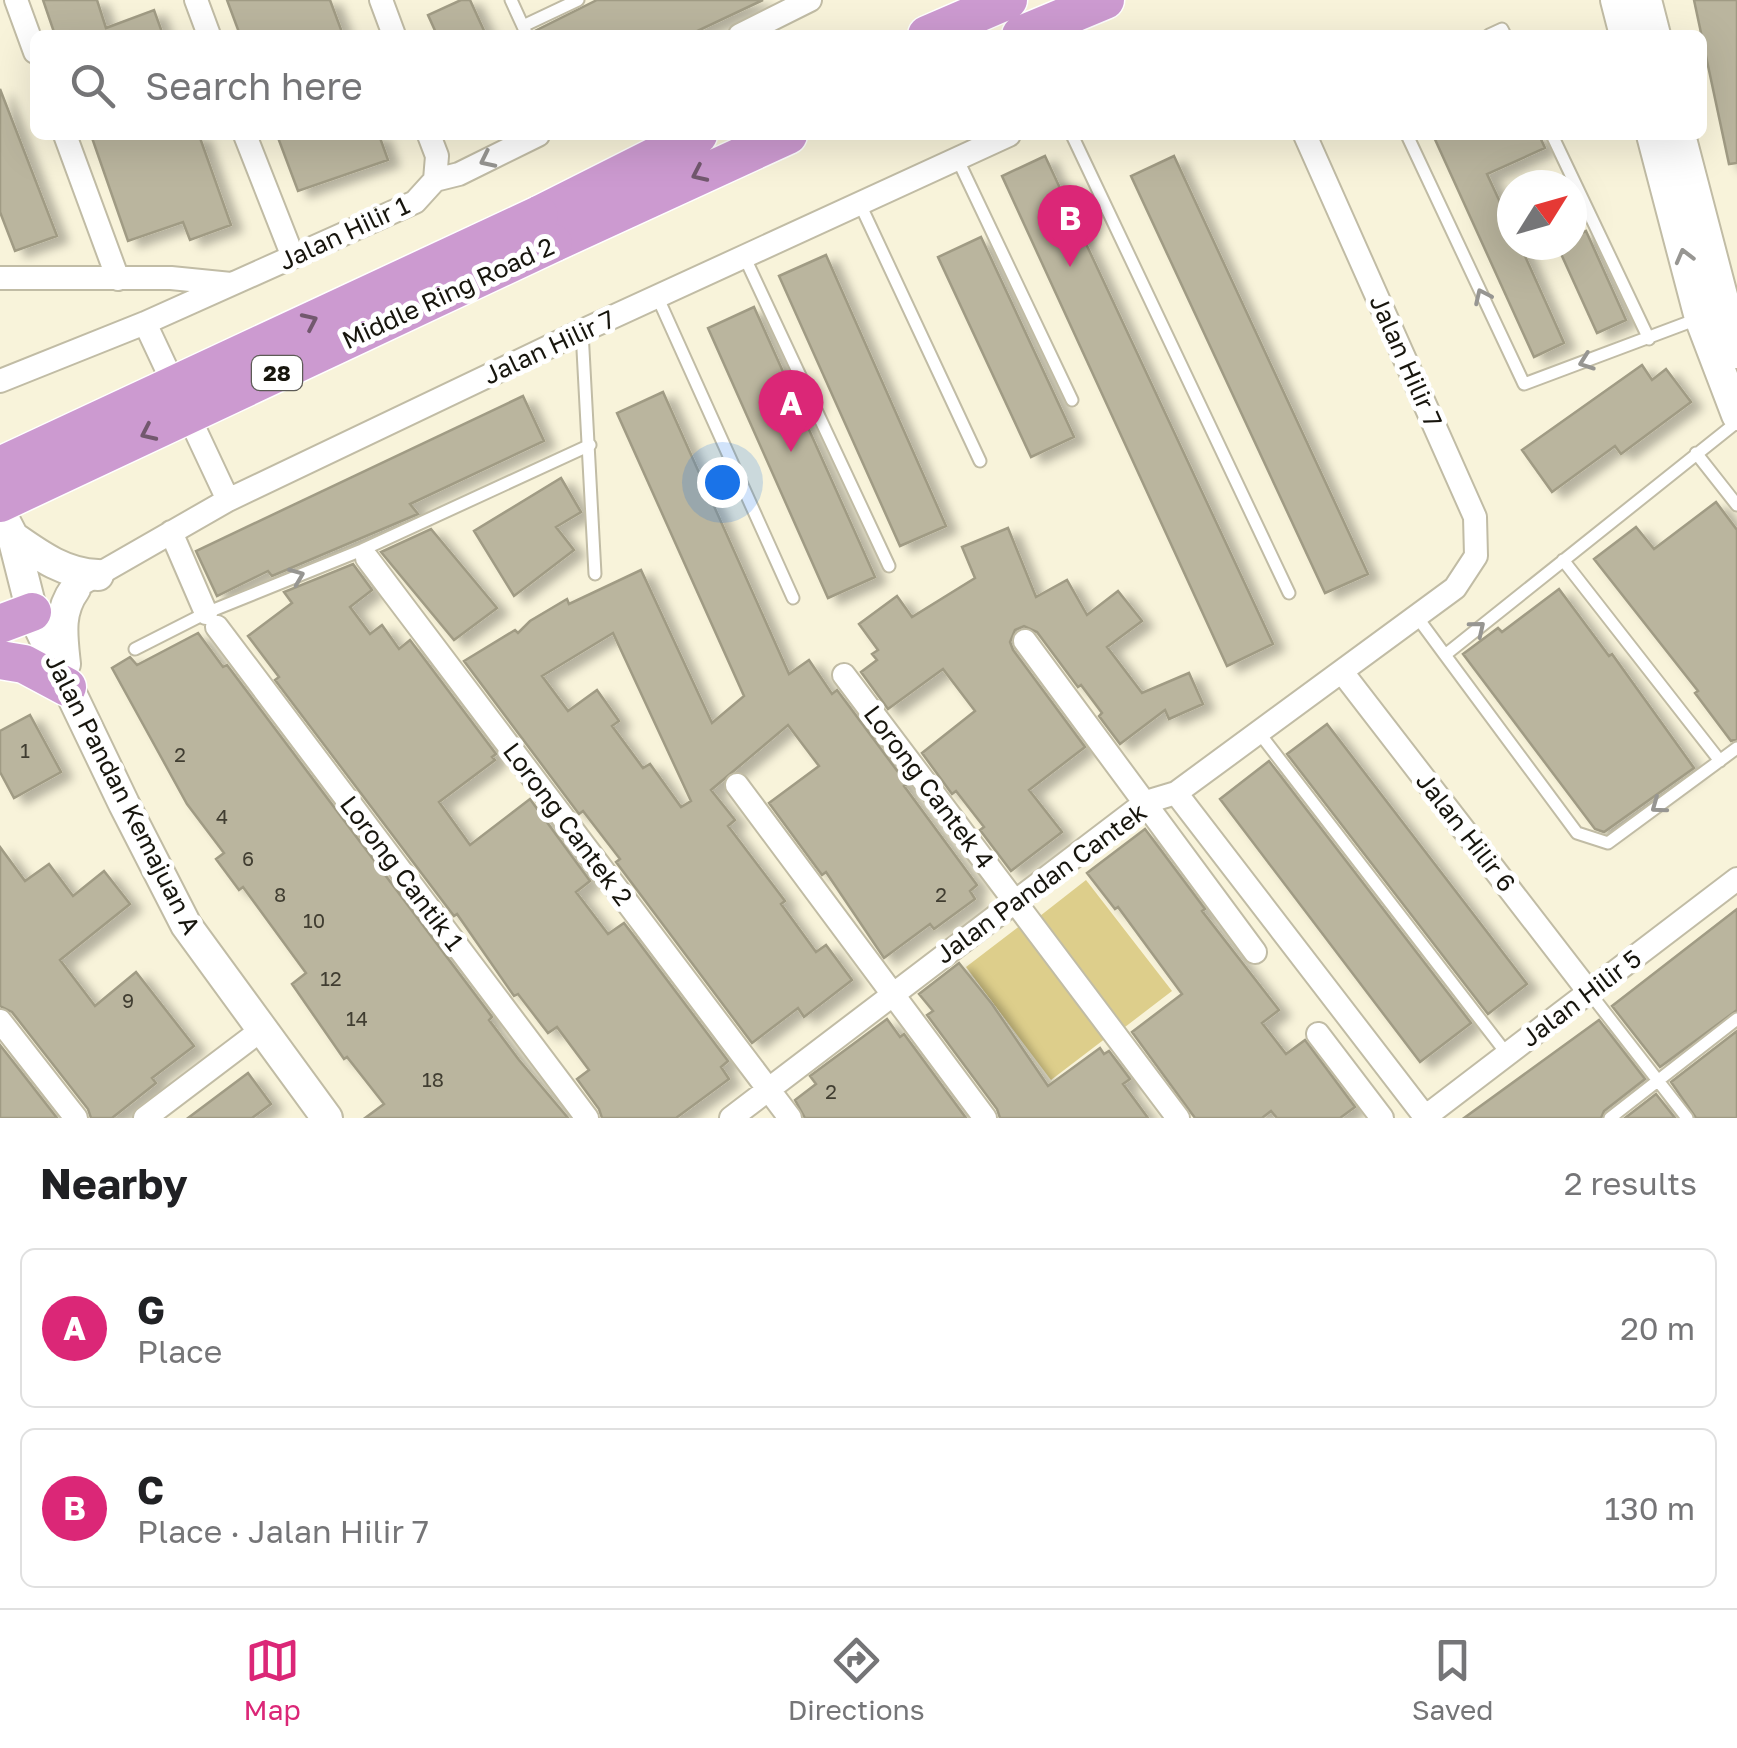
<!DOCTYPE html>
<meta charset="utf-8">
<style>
body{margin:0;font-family:"Golos Text",sans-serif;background:#f2f2f2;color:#202124}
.compass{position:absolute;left:1497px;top:170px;width:90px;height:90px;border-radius:50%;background:#fff;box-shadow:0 10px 40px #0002;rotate:53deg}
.you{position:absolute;left:722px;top:482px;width:35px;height:35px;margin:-25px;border:8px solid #fff;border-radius:50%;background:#1a73e8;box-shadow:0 0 0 15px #1a73e833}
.badge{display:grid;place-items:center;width:65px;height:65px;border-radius:50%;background:#db2777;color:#fff;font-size:32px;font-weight:700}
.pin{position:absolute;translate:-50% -82px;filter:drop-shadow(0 2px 5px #0008)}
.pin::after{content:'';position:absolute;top:52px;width:35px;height:30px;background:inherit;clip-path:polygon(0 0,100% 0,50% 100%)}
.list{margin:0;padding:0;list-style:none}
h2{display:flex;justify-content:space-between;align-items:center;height:130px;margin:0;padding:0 40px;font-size:42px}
h2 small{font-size:32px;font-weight:400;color:#757577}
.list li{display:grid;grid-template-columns:65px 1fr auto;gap:30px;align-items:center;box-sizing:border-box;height:160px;margin:0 20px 20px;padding:0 20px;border:2px solid #e0e0e0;border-radius:15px}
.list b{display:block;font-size:38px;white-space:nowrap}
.list p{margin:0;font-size:32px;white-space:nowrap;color:#757577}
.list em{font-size:32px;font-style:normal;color:#757577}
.icon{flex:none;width:55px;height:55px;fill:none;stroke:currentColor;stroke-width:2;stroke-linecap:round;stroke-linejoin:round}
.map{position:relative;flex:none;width:1737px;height:1118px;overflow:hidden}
.search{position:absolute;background:#fff;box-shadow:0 10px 40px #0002;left:30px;right:30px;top:30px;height:110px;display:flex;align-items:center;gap:25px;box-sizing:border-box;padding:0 35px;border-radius:15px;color:#757577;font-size:38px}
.sheet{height:490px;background:#fff}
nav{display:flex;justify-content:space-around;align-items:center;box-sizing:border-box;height:140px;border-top:2px solid #e0e0e0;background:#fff;font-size:28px;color:#757577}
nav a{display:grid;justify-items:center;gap:5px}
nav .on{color:#db2777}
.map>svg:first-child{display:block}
.green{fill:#ddce8b}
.building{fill:#bab59e;stroke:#a09b84;stroke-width:2.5;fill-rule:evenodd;filter:url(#shadow)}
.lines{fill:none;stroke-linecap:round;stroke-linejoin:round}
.service-casing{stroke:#c1bca5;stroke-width:15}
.minor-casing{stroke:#c1bca5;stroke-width:26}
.tertiary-casing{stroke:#c1bca5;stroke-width:34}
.trunk-casing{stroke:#fff;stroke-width:41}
.service{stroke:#fff;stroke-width:11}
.minor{stroke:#fff;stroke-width:22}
.tertiary{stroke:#fff;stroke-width:30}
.trunk{stroke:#cc9ad0;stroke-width:38}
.trunk-bridge-casing{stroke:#fff;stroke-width:41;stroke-linecap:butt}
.trunk-bridge{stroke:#cc9ad0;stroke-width:38}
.oneway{stroke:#979692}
.oneway2{stroke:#72586e}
.labels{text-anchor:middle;stroke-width:10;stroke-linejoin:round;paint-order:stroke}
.number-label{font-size:20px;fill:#403d31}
.shield{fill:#fff;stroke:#5d5b56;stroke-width:2.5}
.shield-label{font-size:22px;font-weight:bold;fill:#17150d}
.street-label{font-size:25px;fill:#17150d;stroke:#fff}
</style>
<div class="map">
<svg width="1737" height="1118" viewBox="0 0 1737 1118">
<defs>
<filter id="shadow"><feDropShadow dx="11" dy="6" stdDeviation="5" flood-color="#0004"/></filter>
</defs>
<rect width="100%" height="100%" fill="#f8f3da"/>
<!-- green -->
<path class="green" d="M1086,880l86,111 -47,36 -85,-111z
M1021,925l85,113 -55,42 -85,-113z"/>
<!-- building -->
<path class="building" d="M43,0h54l9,28 48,-18 9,25h-108z
M227,0h103l13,35h-103z
M461,0h9l16,35h-49l-9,-20z
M597,0h166l-74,35h-153l-1,-4z
M1694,0h43v163l-8,1z
M0,89l57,147 -42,15 -15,-39z
M91,135h108l32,90 -41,15 -7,-18 -55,19z
M277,135h102l9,25 -90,31z
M1433,135h106l6,13 -58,26 25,54v17h8l44,98 -30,14z
M1045,156l228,488 -46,22 -225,-490z
M1174,156l194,418 -43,19 -194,-417z
M1586,231l40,89 -29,13 -40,-88h15v-8z
M981,237l93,200 -43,20 -93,-200z
M826,255l120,271 -46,20 -121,-270z
M754,307l121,270 -47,21 -120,-270z
M1642,365l10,15 14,-11 25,33 -70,52 -6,-8 -63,46 -30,-42z
M663,392l126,282 20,-14 23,34 5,-4 70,94 -3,2 73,99 -7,6 5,8 -41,30 -4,-5 -46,34 -58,-86 -4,3 -53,-72 50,-37 -31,-41 -77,65 24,30 -7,6 57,75 -4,3 35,48 10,-7 26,35 -48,37 -6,-9 -46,35 -136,-181 4,-3 -37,-48 -4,3 -115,-153 51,-31 3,3 12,-12 37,-22 2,5 72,-34 71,153 32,-27 -127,-283zM613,633l78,168 -10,6 -31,-43 -7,4 -31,-42 7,-5 -22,-31 -29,21 -26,-35z
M523,396l21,45 -134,63 8,10 -146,62 -4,-5 -51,25 -21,-45z
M561,478l20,34 -25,15 18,23 -60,46 -40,-65z
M1716,502l21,28v209l-6,2 -36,-48 3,-2 -104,-132 42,-32 18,22z
M1008,528l28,69 31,-17 20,35 31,-24 24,30 -35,26 35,46 47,-20 14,31 -34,15 -4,-9 -45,34 -21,-28 3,-3 -21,-28 -3,2 -41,-55 -13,-6 -9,4 -5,12 3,8 72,97 -56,43 33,42 -51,39 -31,-41 4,-3 -28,-36 -4,3 -30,-41 53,-42 -32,-42 -55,40 -27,-37 16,-12 -5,-6 6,-4 -19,-26 38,-28 15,21 63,-39 -13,-31z
M431,529l66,79 -43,32 -73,-88z
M353,564l19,26 -22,17 20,27 12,-9 17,24 11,-9 86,114 -4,3 3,3 -56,42 31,43 60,-46 60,82 -14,11 32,42 16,-11 104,138 -7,6 8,12 -53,39h-74l-3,-9 -22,-30 12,-9 -32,-43 -9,6 -30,-39 -4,2 -57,-82 -3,2 -179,-236 4,-3 -31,-41 44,-33 -8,-11z
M1559,589l50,67 3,-2 82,114 -90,64 -9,-3 -132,-175 35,-26 4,4z
M198,633l25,34 4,-2 265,352 -3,3 30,40 49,58h-203l19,-14 -37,-47 -3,2 -52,-75 14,-11 -63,-86 -4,3 -23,-31 8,-6 -37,-49 -75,-136 18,-11 7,8z
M30,715l31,57 -47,26 -14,-26v-41z
M1327,724l200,260 -39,30 -201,-260z
M1269,761l202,262 -51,39 -200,-263z
M1145,829l60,80 -3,2 77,99 -17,13 24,31 19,-14 50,67 -15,11h-63l-6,-7 -9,7h-67l-63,-86 50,-38 -64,-87 -3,2 -28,-36z
M0,847l25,34 24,-17 24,32 31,-25 26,33 -70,56 35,46 41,-34 58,74 -42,32 4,5 -44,35h-21l-3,-9 -76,-97 -12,-6z
M1737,909v101l-77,57 -48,-61z
M959,963l33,41 56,82 52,-38 4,6 5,-3 21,28 -7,5 25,34h-148l-3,-9 -70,-94 6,-4 -14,-17z
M887,1019l13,18 4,-3 62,84h-161l-10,-18 21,-16 -6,-8z
M1599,1020l46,59 -41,32 -3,7h-137z
M1737,1031v87h-41l-25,-36z
M0,1045l57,73h-57z
M248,1073l23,31 -19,14h-64z
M1656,1094l19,24h-50z"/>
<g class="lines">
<defs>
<path id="service" d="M511,0l16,35
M523,26l55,-26
M1489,35l13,-6 3,6
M1072,135l217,458
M1407,135l117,249 176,-66
M1552,135l97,204
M957,158l115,242
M859,202l121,259
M744,256l145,310
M657,296l136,302
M582,331l13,243
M1737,422l-292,233 132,178 31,10 129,-95
M1696,453l41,52
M1563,560l157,201
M1417,617l28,38
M135,649l71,-36 156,-63 228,-105
M1260,734l247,320
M1589,992l98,126
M1610,1118l127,-99"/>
<path id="minor" d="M16,0l19,52
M196,0l13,35
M381,0l13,35
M740,35l70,-35
M65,135l53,144
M245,135l48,122
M429,135l8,21 -2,24
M0,278h171l60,6
M145,323l83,177
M0,381l145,-58 270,-121 20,-22 24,-6 79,-39
M171,532l35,81
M367,558l423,560
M85,582l143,-82 354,-169 427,-196
M217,627l370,491
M1025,641l230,311
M1342,672l247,320
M844,675l334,443
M737,785l248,333
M1176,793l250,325
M0,1021l76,97
M1318,1034l64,84
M1425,1117l312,-238
M145,1118l115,-87
M731,1118l415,-316 30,-9 279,-205 21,-32 -1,-39 -170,-382"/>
<path id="tertiary" d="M1616,0l9,35
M1646,0l9,35
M1652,135l48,183 37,97
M1680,135l57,218
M0,512l13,25 19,75 92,192 62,121 141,193
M13,537c27,19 52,37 85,38
M65,664c-3,-28 -7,-52 10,-75"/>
<path id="trunk" d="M927,35l81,-35
M1021,35l84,-35
M539,215l159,-80
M553,243l235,-108
M0,624l32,-12
M0,660l24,4 43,23"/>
</defs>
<!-- service casing -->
<use href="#service" class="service-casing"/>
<!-- minor casing -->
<use href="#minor" class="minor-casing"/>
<!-- tertiary casing -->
<use href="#tertiary" class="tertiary-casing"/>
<!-- trunk casing -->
<use href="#trunk" class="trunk-casing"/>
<!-- service -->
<use href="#service" class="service"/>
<!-- minor -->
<use href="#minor" class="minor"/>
<!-- tertiary -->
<use href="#tertiary" class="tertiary"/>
<!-- trunk -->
<use href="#trunk" class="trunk"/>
<defs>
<path id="trunk-bridge" d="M0,466l539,-251
M0,503l553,-260"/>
</defs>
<!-- trunk-bridge casing -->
<use href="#trunk-bridge" class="trunk-bridge-casing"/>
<!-- trunk-bridge -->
<use href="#trunk-bridge" class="trunk-bridge"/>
</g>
<!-- one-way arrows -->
<defs><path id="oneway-chevron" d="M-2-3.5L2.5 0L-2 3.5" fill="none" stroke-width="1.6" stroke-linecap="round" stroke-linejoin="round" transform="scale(2.5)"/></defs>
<g class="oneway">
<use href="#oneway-chevron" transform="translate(487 160) rotate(154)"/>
<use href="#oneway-chevron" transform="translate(1684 256) rotate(-105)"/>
<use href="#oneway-chevron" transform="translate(1482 296) rotate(-115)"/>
<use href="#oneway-chevron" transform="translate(1586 362) rotate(160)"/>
<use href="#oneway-chevron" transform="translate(297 576) rotate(-22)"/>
<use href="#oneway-chevron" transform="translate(1478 628) rotate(-39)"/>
<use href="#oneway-chevron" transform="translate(1658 806) rotate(144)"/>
</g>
<g class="oneway2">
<use href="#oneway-chevron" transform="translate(699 174) rotate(155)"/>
<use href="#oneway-chevron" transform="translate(310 321) rotate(-25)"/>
<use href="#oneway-chevron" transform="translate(148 433) rotate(155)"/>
</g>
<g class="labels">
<!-- number labels -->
<g class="number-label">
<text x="25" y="758">1</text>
<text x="180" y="762">2</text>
<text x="222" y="824">4</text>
<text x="248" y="866">6</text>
<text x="280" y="902">8</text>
<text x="941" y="902">2</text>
<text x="314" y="928">10</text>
<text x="331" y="986">12</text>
<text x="128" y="1008">9</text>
<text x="357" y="1026">14</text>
<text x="433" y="1087">18</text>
<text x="831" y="1099">2</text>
</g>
<!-- shield labels -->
<rect class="shield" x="252" y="356" width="50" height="34" rx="8"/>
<g class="shield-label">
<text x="277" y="381">28</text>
</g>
<!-- street labels -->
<g class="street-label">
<text transform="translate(344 233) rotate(-25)" y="9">Jalan Hilir 1</text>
<text transform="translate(448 293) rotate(-25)" y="9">Middle Ring Road 2</text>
<text transform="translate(549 347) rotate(-25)" y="9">Jalan Hilir 7</text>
<text transform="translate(1406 361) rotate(66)" y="9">Jalan Hilir 7</text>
<text transform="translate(929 787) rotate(53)" y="9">Lorong Cantek 4</text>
<text transform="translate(123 794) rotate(63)" y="9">Jalan Pandan Kemajuan A</text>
<text transform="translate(568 824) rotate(53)" y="9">Lorong Cantek 2</text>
<text transform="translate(1466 832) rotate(52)" y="9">Jalan Hilir 6</text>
<text transform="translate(402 873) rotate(53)" y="9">Lorong Cantik 1</text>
<text transform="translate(1041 883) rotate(-36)" y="9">Jalan Pandan Cantek</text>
<text transform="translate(1581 998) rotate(-37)" y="9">Jalan Hilir 5</text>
</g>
</g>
</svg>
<svg class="compass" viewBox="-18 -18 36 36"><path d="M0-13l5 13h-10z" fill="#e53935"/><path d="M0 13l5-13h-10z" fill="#757577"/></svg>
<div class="you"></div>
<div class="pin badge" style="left:791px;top:452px">A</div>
<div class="pin badge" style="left:1070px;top:267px">B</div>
<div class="search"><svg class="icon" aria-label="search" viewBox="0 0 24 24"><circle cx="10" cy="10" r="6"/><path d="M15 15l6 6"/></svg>Search here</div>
</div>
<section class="sheet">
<h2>Nearby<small>2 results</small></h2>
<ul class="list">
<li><span class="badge">A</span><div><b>G</b><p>Place</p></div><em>20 m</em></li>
<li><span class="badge">B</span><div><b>C</b><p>Place · Jalan Hilir 7</p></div><em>130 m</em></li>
</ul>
</section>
<nav>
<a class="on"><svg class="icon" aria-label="map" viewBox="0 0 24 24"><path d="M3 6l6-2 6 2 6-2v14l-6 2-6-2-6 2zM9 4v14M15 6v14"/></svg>Map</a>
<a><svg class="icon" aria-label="directions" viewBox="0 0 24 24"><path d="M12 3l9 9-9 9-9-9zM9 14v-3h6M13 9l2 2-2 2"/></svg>Directions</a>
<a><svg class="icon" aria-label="saved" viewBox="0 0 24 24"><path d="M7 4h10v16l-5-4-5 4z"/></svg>Saved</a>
</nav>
